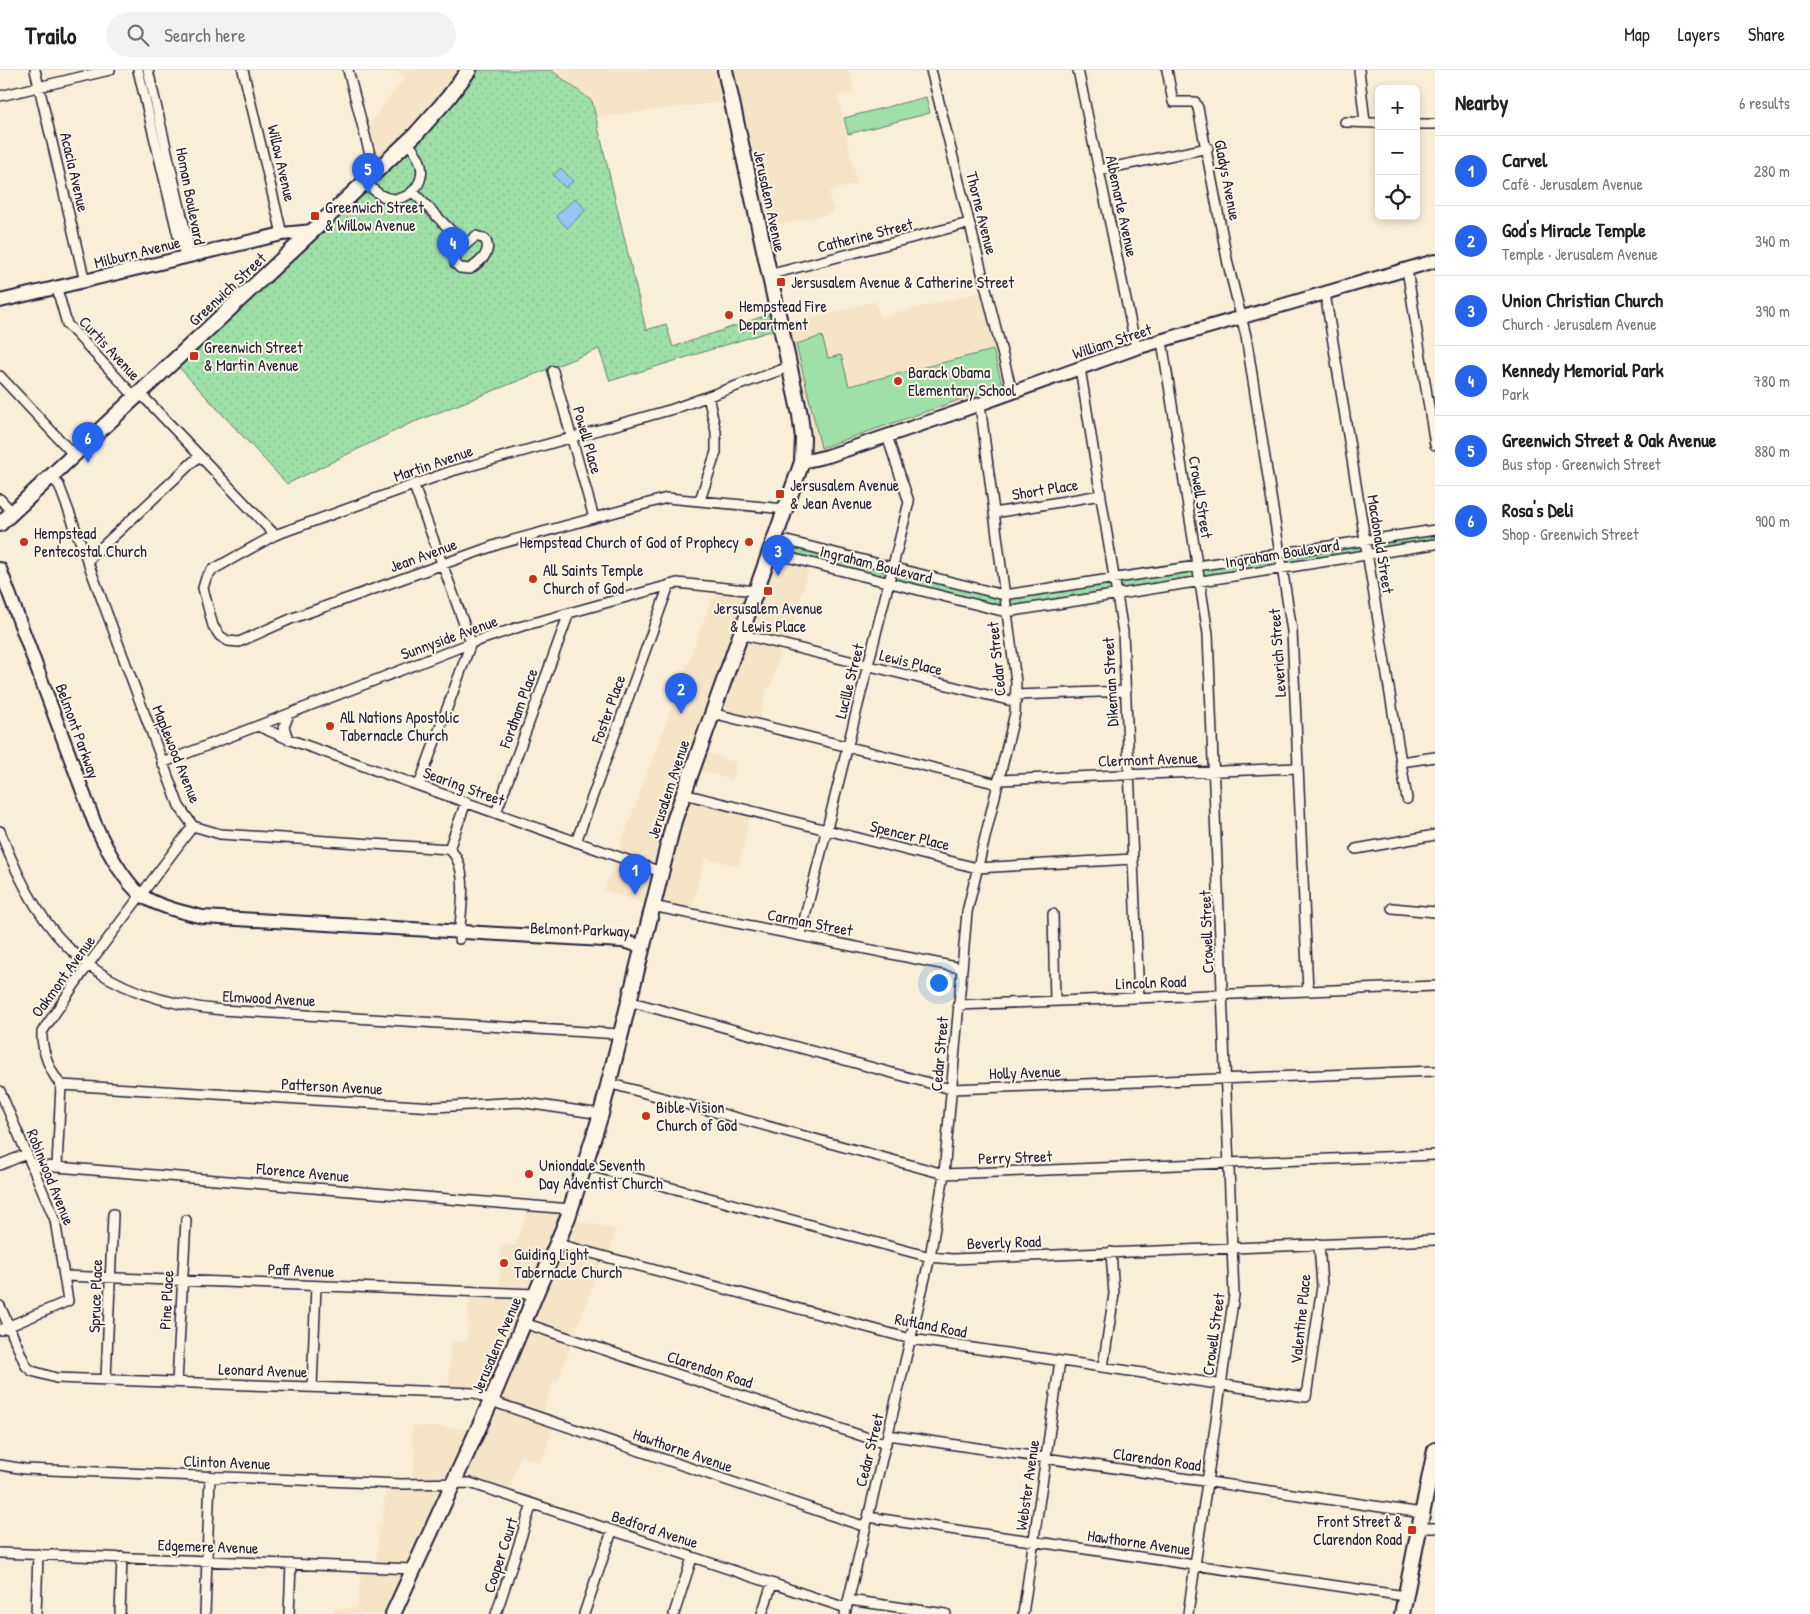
<!DOCTYPE html>
<meta charset="utf-8">
<style>
body{margin:0;font-family:"Patrick Hand",sans-serif;background:#f2f2f2;color:#202124}
.controls{position:absolute;right:15px;top:15px;display:grid;overflow:hidden;border-radius:8px;box-shadow:0 2px 8px #0003}
.controls button{width:45px;height:45px;display:grid;place-items:center;padding:0;border:0;border-bottom:1px solid #e0e0e0;background:#fff;color:#202124;font:25px sans-serif}
.you{position:absolute;left:938px;top:912px;width:18px;height:18px;margin:-12px;border:4px solid #fff;border-radius:50%;background:#1a73e8;box-shadow:0 0 0 8px #1a73e833}
.badge{display:grid;place-items:center;width:32px;height:32px;border-radius:50%;background:#2563eb;color:#fff;font-size:16px;font-weight:700}
.pin{position:absolute;translate:-50% -41px;filter:drop-shadow(0 1px 2px #0008)}
.pin::after{content:'';position:absolute;top:26px;width:18px;height:15px;background:inherit;clip-path:polygon(0 0,100% 0,50% 100%)}
.list{margin:0;padding:0;list-style:none}
h2{display:flex;justify-content:space-between;align-items:center;height:65px;margin:0;padding:0 20px;font-size:21px}
h2 small{font-size:16px;font-weight:400;color:#757577}
.list li{display:grid;grid-template-columns:32px 1fr auto;gap:15px;align-items:center;box-sizing:border-box;height:70px;padding:0 20px;border-top:1px solid #e0e0e0}
.list b{display:block;font-size:19px;white-space:nowrap}
.list p{margin:0;font-size:16px;white-space:nowrap;color:#757577}
.list em{font-size:16px;font-style:normal;color:#757577}
.icon{flex:none;width:28px;height:28px;fill:none;stroke:currentColor;stroke-width:2;stroke-linecap:round;stroke-linejoin:round}
.map{position:relative;flex:none;width:1435px;height:1544px;overflow:hidden}
header{display:flex;align-items:center;gap:30px;box-sizing:border-box;height:70px;padding:0 25px;background:#fff;border-bottom:1px solid #e0e0e0}
header strong{font-size:24px}
nav{display:flex;gap:28px;margin-inline-start:auto;font-size:18px}
.search{width:350px;height:45px;background:#f2f2f2;display:flex;align-items:center;gap:12px;box-sizing:border-box;padding:0 18px;border-radius:28px;color:#757577;font-size:19px}
main{display:flex}
aside{flex:1;background:#fff}
.map>svg:first-child{display:block}
.built{fill:#f5e5c6}
.grass{fill:#9fdfa8;stroke:#608072}
.park{fill:url(#park-dots);stroke:#608072}
.water{fill:#97c5f1;stroke:#6884a8}
.lines{fill:none;stroke-linecap:round;stroke-linejoin:round}
.street-casing{stroke:#22223b;stroke-width:12}
.secondary-casing{stroke:#22223b;stroke-width:16}
.primary-casing{stroke:#22223b;stroke-width:18}
.street{stroke:#fcf5e5;stroke-width:9}
.secondary{stroke:#fcf5e5;stroke-width:12}
.primary{stroke:#fcf5e5;stroke-width:14}
.poi-dot{fill:#c8321e;stroke:#fcf5e5;stroke-width:2}
.labels{text-anchor:middle;stroke-width:4;stroke-linejoin:round;paint-order:stroke}
.street-label{font-size:16px;fill:#22223b;stroke:#fcf5e5}
.poi-label{font-size:16px;fill:#22223b;stroke:#fcf5e5;text-anchor:start}
</style>
<header>
<strong>Trailo</strong>
<div class="search"><svg class="icon" aria-label="search" viewBox="0 0 24 24"><circle cx="10" cy="10" r="6"/><path d="M15 15l6 6"/></svg>Search here</div>
<nav><a>Map</a><a>Layers</a><a>Share</a></nav>
</header>
<main>
<div class="map">
<svg width="1435" height="1544" viewBox="0 0 1435 1544">
<defs>
<pattern id="park-dots" width="8" height="8" patternUnits="userSpaceOnUse" patternTransform="scale(1.25)"><rect width="8" height="8" fill="#9fdfa8"/><path d="M2 2h.1M6 6h.1" fill="none" stroke="#89bf92" stroke-width="1.8" stroke-linecap="round"/></pattern>
</defs>
<rect width="100%" height="100%" fill="#f9eed7"/>
<filter id="ink" filterUnits="userSpaceOnUse"><feTurbulence type="fractalNoise" baseFrequency=".02" numOctaves="2"/><feDisplacementMap in="SourceGraphic" scale="10" xChannelSelector="R" yChannelSelector="G"/><feConvolveMatrix kernelMatrix="1 2 1 2 8 2 1 2 1" color-interpolation-filters="sRGB"/></filter>
<g filter="url(#ink)">
<!-- built -->
<path class="built" d="M393,0h75l-93,104 -12,-42 42,-55z
M552,0h297l5,22 -16,4 19,88 -28,7 4,22 -75,16 -27,-128 -135,16 -4,-16z
M981,222l27,102 -206,68 -22,-134 95,-27 5,16z
M772,475l38,18 -22,83 -6,-1 -11,42h-4l-9,38 -45,-12 -14,37 38,13 -5,17 -39,-12 -9,25 67,18 -12,55 -34,-8 -15,56 -38,-8 -48,-16 112,-303 40,4z
M530,1136l41,3 -2,9 47,12 -8,27 -5,-1 -45,126 -5,-1 -12,37 14,5 -14,40 -21,-7 -13,40 -37,-13 -17,2 -60,129h-60v-5l24,-1 5,-41h14l3,-41h3l4,-43 26,1 3,-39 -4,-1 1,-18 66,3 13,-28 -16,-8 -27,-1 3,-51h16l2,-49 30,1 2,-48h14z"/>
<!-- grass -->
<path class="grass" d="M926,27l4,16 -82,21 -4,-16z
M822,266l6,22 13,-3 8,31 144,-36 9,35 -181,63 -25,-104z"/>
<!-- park -->
<path class="park" d="M469,0h82l41,31 54,229 20,-6 7,23 103,-35 4,16 -170,53 -11,-32 -190,75 -122,60 -113,-122 139,-131z
M1435,460v14l-429,68 -223,-56 -11,-11 15,-4 217,54z"/>
<!-- water -->
<path class="water" d="M561,98l12,13 -8,7 -12,-13z
M575,128l11,12 -19,18 -11,-12z"/>
<g class="lines">
<defs>
<path id="street" d="M35,0l50,212
M138,0l42,174 7,12
M148,0l40,172 -1,14
M243,0l39,164
M348,0l27,104
M931,0l81,322
M1078,0l58,278
M1167,0l6,32h22l3,6 30,156 18,72 46,295 16,360
M1359,0l6,52
M0,26l110,-26
M1345,52l34,1
M1416,54h19
M1099,100l109,-22
M366,112c6,7 13,14 22,16 21,5 39,-16 32,-36 -2,-7 -8,-14 -13,-20
M413,122l51,52
M476,166l9,3c8,13 -5,23 -15,30l-10,-1 -5,-5 1,-10z
M1407,199l28,176
M768,205l201,-52
M57,219l10,35 68,73
M1325,223l82,506
M1162,271l46,293 26,661 -46,319
M1080,298l43,264 16,366
M553,301l41,147
M0,306l73,78
M140,323l135,142
M50,406l9,9 120,321 14,20 27,8 229,15c22,18 11,64 10,90
M414,416l57,157 -52,142
M0,429l12,13
M700,430l16,-48v-20l-8,-36
M785,439l-118,-11 -168,46 -206,74 -54,24 -11,-1 -8,-5 -7,-10 -10,-38 3,-10 6,-8 63,-35 177,-64 221,-62 116,-42
M994,443l107,-18
M772,475l11,11 223,56 429,-68
M772,475l15,-4 217,54 431,-65
M87,491l112,-105
M740,564l276,68
M1016,625l110,-4
M712,643l286,71
M258,656l30,13 373,133
M288,669l-4,-12 5,-13
M1401,692l34,-5
M162,693l309,-120 48,-16 158,-44 79,8
M999,710l299,-12
M684,724l293,74 156,-9
M496,743l73,-200
M0,761c42,113 99,168 222,179l398,24
M576,772l93,-257
M449,779l17,-47
M1356,779l79,-14
M652,836l309,62
M1392,838l43,4
M1053,844l2,87
M800,866l109,-434 -22,-66
M628,931l323,88 484,-18
M958,935l477,-19
M608,1013l336,91 491,-19
M61,1015l374,22 84,-5 82,12
M0,1021l55,129 13,81 -68,29
M0,1095l26,-11
M32,1095l539,44
M586,1095l344,92 22,2 483,-19
M57,1096l4,-81c-11,-13 -20,-36 -19,-53l46,-67 105,-139
M558,1174l353,95 395,58 16,-111 -3,-42
M64,1206l472,18
M0,1236l26,60 6,5 24,7 419,15 16,8 375,126
M524,1253l362,121
M1103,1297l11,-73 -3,-42
M106,1309l7,-165
M177,1312l9,-162
M312,1317l4,-101
M888,1365l534,78
M0,1395l25,4 376,15 69,-1 376,125
M868,1447l537,79
M1419,1458h16
M0,1483l414,16
M849,1530l97,14
M36,1544l2,-60
M120,1544l2,-57
M205,1544l5,-138
M289,1544l2,-50
M496,1544l36,-110
M584,1544l28,-83
M674,1544l18,-56
M762,1544l10,-30
M845,1544l85,-357 14,-83 23,-262 48,-199 1,-31 -36,-278
M1023,1544l37,-253"/>
<path id="secondary" d="M0,231l282,-67 31,-3
M802,392l26,-6 124,-42 184,-66 299,-87
M0,499l95,255c10,22 28,56 46,71 15,11 44,18 62,22l419,24 19,5"/>
<path id="primary" d="M0,454l416,-390 32,-36 21,-28
M393,1544l98,-213 77,-184 33,-103 73,-293 128,-359 1,-24 -3,-23 -75,-345
M1402,1544l33,-164"/>
</defs>
<!-- street casing -->
<use href="#street" class="street-casing"/>
<!-- secondary casing -->
<use href="#secondary" class="secondary-casing"/>
<!-- primary casing -->
<use href="#primary" class="primary-casing"/>
<!-- street -->
<use href="#street" class="street"/>
<!-- secondary -->
<use href="#secondary" class="secondary"/>
<!-- primary -->
<use href="#primary" class="primary"/>
</g>
</g>
<!-- markers -->
<g class="poi-dot">
<rect x="310" y="141" width="10" height="10" rx="2.5"/>
<rect x="776" y="207" width="10" height="10" rx="2.5"/>
<circle cx="729" cy="245" r="5"/>
<rect x="189" y="281" width="10" height="10" rx="2.5"/>
<circle cx="898" cy="311" r="5"/>
<rect x="775" y="419" width="10" height="10" rx="2.5"/>
<circle cx="24" cy="472" r="5"/>
<circle cx="749" cy="472" r="5"/>
<circle cx="533" cy="509" r="5"/>
<rect x="763" y="516" width="10" height="10" rx="2.5"/>
<circle cx="330" cy="656" r="5"/>
<circle cx="646" cy="1046" r="5"/>
<circle cx="529" cy="1104" r="5"/>
<circle cx="504" cy="1193" r="5"/>
<rect x="1407" y="1455" width="10" height="10" rx="2.5"/>
</g>
<g class="labels">
<!-- street labels -->
<g class="street-label">
<text transform="translate(282 93) rotate(77)" y="6">Willow Avenue</text>
<text transform="translate(75 102) rotate(77)" y="6">Acacia Avenue</text>
<text transform="translate(1228 110) rotate(79)" y="6">Gladys Avenue</text>
<text transform="translate(191 126) rotate(79)" y="6">Homan Boulevard</text>
<text transform="translate(770 131) rotate(78)" y="6">Jerusalem Avenue</text>
<text transform="translate(1122 136) rotate(78)" y="6">Albemarle Avenue</text>
<text transform="translate(982 143) rotate(76)" y="6">Thorne Avenue</text>
<text transform="translate(865 165) rotate(-14)" y="6">Catherine Street</text>
<text transform="translate(137 182) rotate(-14)" y="6">Milburn Avenue</text>
<text transform="translate(227 219) rotate(-43)" y="6">Greenwich Street</text>
<text transform="translate(1112 271) rotate(-18)" y="6">William Street</text>
<text transform="translate(110 278) rotate(47)" y="6">Curtis Avenue</text>
<text transform="translate(588 370) rotate(74)" y="6">Powell Place</text>
<text transform="translate(433 393) rotate(-19)" y="6">Martin Avenue</text>
<text transform="translate(1045 419) rotate(-9)" y="6">Short Place</text>
<text transform="translate(1201 427) rotate(81)" y="6">Crowell Street</text>
<text transform="translate(1381 474) rotate(81)" y="6">Macdonald Street</text>
<text transform="translate(1282 483) rotate(-9)" y="6">Ingraham Boulevard</text>
<text transform="translate(423 485) rotate(-20)" y="6">Jean Avenue</text>
<text transform="translate(876 494) rotate(14)" y="6">Ingraham Boulevard</text>
<text transform="translate(449 567) rotate(-20)" y="6">Sunnyside Avenue</text>
<text transform="translate(1277 583) rotate(-94)" y="6">Leverich Street</text>
<text transform="translate(996 589) rotate(-96)" y="6">Cedar Street</text>
<text transform="translate(911 592) rotate(14)" y="6">Lewis Place</text>
<text transform="translate(849 611) rotate(-76)" y="6">Lucille Street</text>
<text transform="translate(1110 612) rotate(-93)" y="6">Dikeman Street</text>
<text transform="translate(518 638) rotate(-70)" y="6">Fordham Place</text>
<text transform="translate(608 639) rotate(-70)" y="6">Foster Place</text>
<text transform="translate(78 661) rotate(70)" y="6">Belmont Parkway</text>
<text transform="translate(177 684) rotate(68)" y="6">Maplewood Avenue</text>
<text transform="translate(1148 689) rotate(-2)" y="6">Clermont Avenue</text>
<text transform="translate(464 716) rotate(20)" y="6">Searing Street</text>
<text transform="translate(668 719) rotate(-72)" y="6">Jerusalem Avenue</text>
<text transform="translate(910 765) rotate(14)" y="6">Spencer Place</text>
<text transform="translate(810 852) rotate(11)" y="6">Carman Street</text>
<text transform="translate(580 859) rotate(2)" y="6">Belmont Parkway</text>
<text transform="translate(1206 862) rotate(-92)" y="6">Crowell Street</text>
<text transform="translate(63 906) rotate(-54)" y="6">Oakmont Avenue</text>
<text transform="translate(1151 912) rotate(-2)" y="6">Lincoln Road</text>
<text transform="translate(269 928) rotate(3)" y="6">Elmwood Avenue</text>
<text transform="translate(939 984) rotate(-85)" y="6">Cedar Street</text>
<text transform="translate(1025 1002) rotate(-2)" y="6">Holly Avenue</text>
<text transform="translate(332 1016) rotate(3)" y="6">Patterson Avenue</text>
<text transform="translate(1015 1087) rotate(-2)" y="6">Perry Street</text>
<text transform="translate(303 1102) rotate(5)" y="6">Florence Avenue</text>
<text transform="translate(51 1107) rotate(68)" y="6">Robinwood Avenue</text>
<text transform="translate(1004 1172) rotate(-2)" y="6">Beverly Road</text>
<text transform="translate(301 1200) rotate(2)" y="6">Paff Avenue</text>
<text transform="translate(95 1226) rotate(-88)" y="6">Spruce Place</text>
<text transform="translate(166 1230) rotate(-87)" y="6">Pine Place</text>
<text transform="translate(1300 1249) rotate(-84)" y="6">Valentine Place</text>
<text transform="translate(931 1255) rotate(11)" y="6">Rutland Road</text>
<text transform="translate(1213 1264) rotate(-82)" y="6">Crowell Street</text>
<text transform="translate(496 1275) rotate(-67)" y="6">Jerusalem Avenue</text>
<text transform="translate(710 1299) rotate(18)" y="6">Clarendon Road</text>
<text transform="translate(263 1300) rotate(2)" y="6">Leonard Avenue</text>
<text transform="translate(683 1380) rotate(19)" y="6">Hawthorne Avenue</text>
<text transform="translate(869 1380) rotate(-76)" y="6">Cedar Street</text>
<text transform="translate(1157 1389) rotate(8)" y="6">Clarendon Road</text>
<text transform="translate(227 1392) rotate(2)" y="6">Clinton Avenue</text>
<text transform="translate(1027 1415) rotate(-82)" y="6">Webster Avenue</text>
<text transform="translate(655 1459) rotate(18)" y="6">Bedford Avenue</text>
<text transform="translate(1139 1472) rotate(8)" y="6">Hawthorne Avenue</text>
<text transform="translate(208 1476) rotate(2)" y="6">Edgemere Avenue</text>
<text transform="translate(500 1485) rotate(-72)" y="6">Cooper Court</text>
</g>
<!-- poi labels -->
<g class="poi-label">
<text x="325" y="143">Greenwich Street<tspan x="325" dy="18">&amp; Willow Avenue</tspan></text>
<text x="791" y="218">Jersusalem Avenue &amp; Catherine Street</text>
<text x="739" y="242">Hempstead Fire<tspan x="739" dy="18">Department</tspan></text>
<text x="204" y="283">Greenwich Street<tspan x="204" dy="18">&amp; Martin Avenue</tspan></text>
<text x="908" y="308">Barack Obama<tspan x="908" dy="18">Elementary School</tspan></text>
<text x="790" y="421">Jersusalem Avenue<tspan x="790" dy="18">&amp; Jean Avenue</tspan></text>
<text x="34" y="469">Hempstead<tspan x="34" dy="18">Pentecostal Church</tspan></text>
<text x="739" y="478" text-anchor="end">Hempstead Church of God of Prophecy</text>
<text x="543" y="506">All Saints Temple<tspan x="543" dy="18">Church of God</tspan></text>
<text x="768" y="544" text-anchor="middle">Jersusalem Avenue<tspan x="768" dy="18">&amp; Lewis Place</tspan></text>
<text x="340" y="653">All Nations Apostolic<tspan x="340" dy="18">Tabernacle Church</tspan></text>
<text x="656" y="1043">Bible Vision<tspan x="656" dy="18">Church of God</tspan></text>
<text x="539" y="1101">Uniondale Seventh<tspan x="539" dy="18">Day Adventist Church</tspan></text>
<text x="514" y="1190">Guiding Light<tspan x="514" dy="18">Tabernacle Church</tspan></text>
<text x="1402" y="1457" text-anchor="end">Front Street &amp;<tspan x="1402" dy="18">Clarendon Road</tspan></text>
</g>
</g>
</svg>
<div class="controls">
<button>+</button>
<button>−</button>
<button><svg class="icon" aria-label="locate" viewBox="0 0 24 24"><circle cx="12" cy="12" r="6"/><path d="M12 2v4M12 18v4M2 12h4M18 12h4"/></svg></button>
</div>
<div class="you"></div>
<div class="pin badge" style="left:635px;top:825px">1</div>
<div class="pin badge" style="left:681px;top:644px">2</div>
<div class="pin badge" style="left:778px;top:506px">3</div>
<div class="pin badge" style="left:453px;top:198px">4</div>
<div class="pin badge" style="left:368px;top:124px">5</div>
<div class="pin badge" style="left:88px;top:393px">6</div>
</div>
<aside>
<h2>Nearby<small>6 results</small></h2>
<ul class="list">
<li><span class="badge">1</span><div><b>Carvel</b><p>Café · Jerusalem Avenue</p></div><em>280 m</em></li>
<li><span class="badge">2</span><div><b>God's Miracle Temple</b><p>Temple · Jerusalem Avenue</p></div><em>340 m</em></li>
<li><span class="badge">3</span><div><b>Union Christian Church</b><p>Church · Jerusalem Avenue</p></div><em>390 m</em></li>
<li><span class="badge">4</span><div><b>Kennedy Memorial Park</b><p>Park</p></div><em>780 m</em></li>
<li><span class="badge">5</span><div><b>Greenwich Street &amp; Oak Avenue</b><p>Bus stop · Greenwich Street</p></div><em>880 m</em></li>
<li><span class="badge">6</span><div><b>Rosa's Deli</b><p>Shop · Greenwich Street</p></div><em>900 m</em></li>
</ul>
</aside>
</main>
